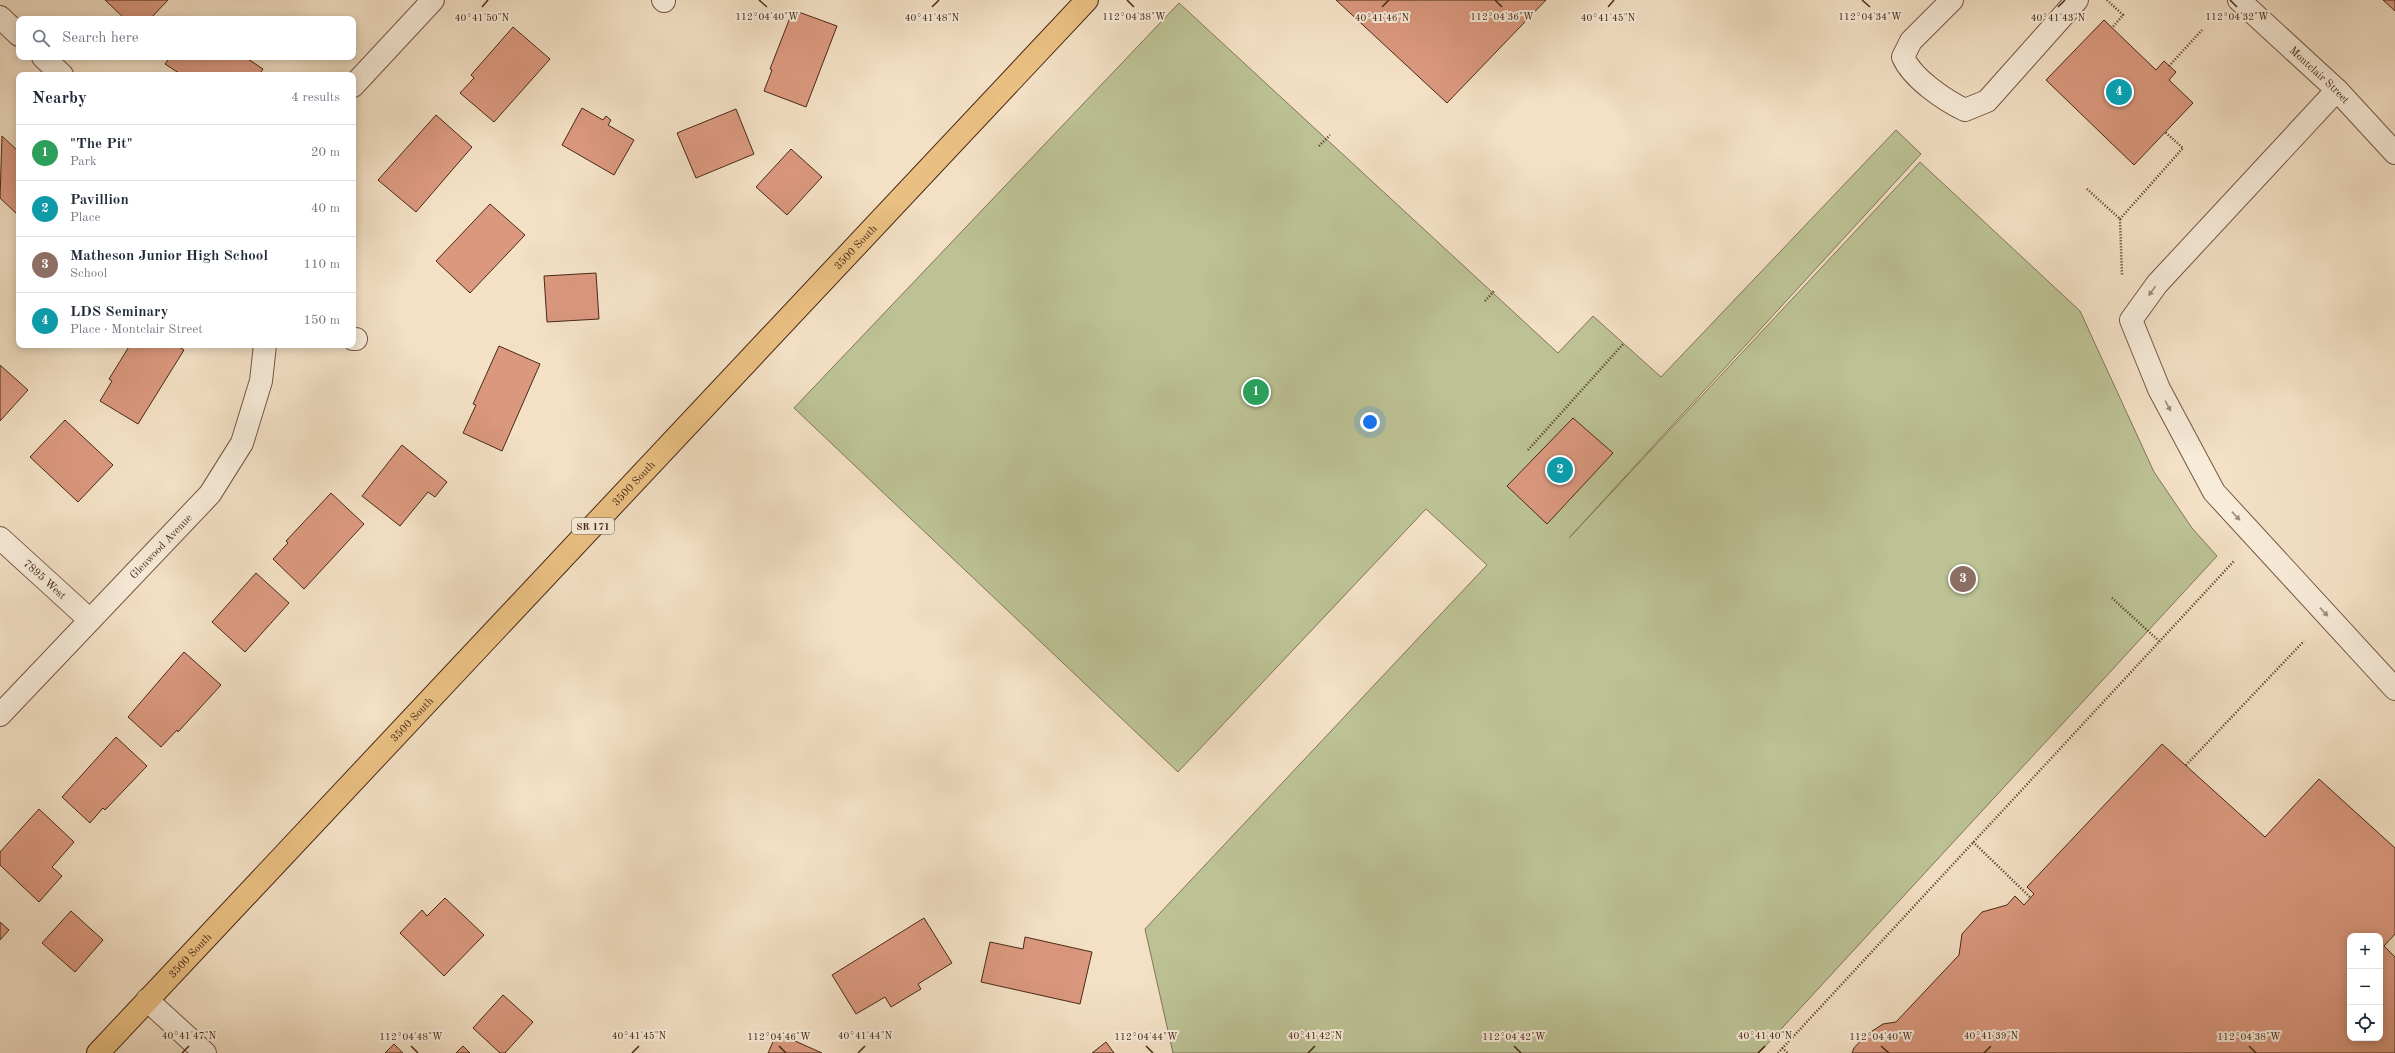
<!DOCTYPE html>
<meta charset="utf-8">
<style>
body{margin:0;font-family:"Old Standard TT",serif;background:#f2f2f3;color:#1f2937}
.controls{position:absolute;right:12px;bottom:12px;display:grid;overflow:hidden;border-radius:8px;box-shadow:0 2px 10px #0003}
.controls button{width:36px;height:36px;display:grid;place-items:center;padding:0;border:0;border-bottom:1px solid #e0e1e3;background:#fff;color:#1f2937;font:20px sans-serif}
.you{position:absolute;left:1370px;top:422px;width:14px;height:14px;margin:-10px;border:3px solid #fff;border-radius:50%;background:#1a73e8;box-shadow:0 0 0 6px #1a73e833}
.badge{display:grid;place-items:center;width:26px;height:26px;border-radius:50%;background:#8f2418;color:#fff;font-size:13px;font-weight:700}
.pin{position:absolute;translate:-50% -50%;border:2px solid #fff;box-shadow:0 1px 4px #0006}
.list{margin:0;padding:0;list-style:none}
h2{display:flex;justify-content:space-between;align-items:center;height:52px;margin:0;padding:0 16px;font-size:17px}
h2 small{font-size:13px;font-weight:400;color:#747a83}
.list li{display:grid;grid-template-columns:26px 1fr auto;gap:12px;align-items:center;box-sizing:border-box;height:56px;padding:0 16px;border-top:1px solid #e0e1e3}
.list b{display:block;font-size:15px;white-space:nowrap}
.list p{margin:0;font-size:13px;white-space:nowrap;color:#747a83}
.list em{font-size:13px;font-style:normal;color:#747a83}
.icon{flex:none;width:22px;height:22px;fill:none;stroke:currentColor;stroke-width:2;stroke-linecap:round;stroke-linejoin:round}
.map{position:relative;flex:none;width:2395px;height:1053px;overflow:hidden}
.search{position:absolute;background:#fff;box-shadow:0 2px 10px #0003;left:16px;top:16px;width:340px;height:44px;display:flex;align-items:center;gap:10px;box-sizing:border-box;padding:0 14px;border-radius:8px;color:#747a83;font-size:15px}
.panel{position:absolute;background:#fff;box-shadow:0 2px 10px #0003;left:16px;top:72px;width:340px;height:276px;border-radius:8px}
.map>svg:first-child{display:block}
.green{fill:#bcc294;stroke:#827555}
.building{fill:#da987e;stroke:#492816;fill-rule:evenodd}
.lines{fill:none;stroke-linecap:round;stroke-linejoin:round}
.minor-casing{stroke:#745642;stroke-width:24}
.major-casing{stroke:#492816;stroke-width:24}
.path{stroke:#492816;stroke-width:2.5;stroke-dasharray:1 2;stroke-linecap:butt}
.minor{stroke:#f7ebd9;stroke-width:22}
.major{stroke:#eac082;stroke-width:22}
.oneway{fill:#a08a78}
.ticks{fill:none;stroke:#492816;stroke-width:1.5}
.labels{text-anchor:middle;stroke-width:4;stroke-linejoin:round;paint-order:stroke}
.shield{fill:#f7ebd9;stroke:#7d6250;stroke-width:1}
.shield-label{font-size:10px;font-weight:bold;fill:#492816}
.street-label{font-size:11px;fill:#492816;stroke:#f7ebd9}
.ticks-label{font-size:10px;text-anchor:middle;fill:#492816;stroke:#f7ebd9;stroke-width:4;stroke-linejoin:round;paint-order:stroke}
</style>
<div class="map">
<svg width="2395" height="1053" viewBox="0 0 2395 1053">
<rect width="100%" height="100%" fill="#f3e0c5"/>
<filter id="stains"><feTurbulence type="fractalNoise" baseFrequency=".005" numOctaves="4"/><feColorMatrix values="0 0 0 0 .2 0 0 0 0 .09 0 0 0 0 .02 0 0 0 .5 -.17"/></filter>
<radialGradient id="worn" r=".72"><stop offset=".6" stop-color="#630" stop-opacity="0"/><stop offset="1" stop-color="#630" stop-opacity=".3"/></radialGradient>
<!-- green -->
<path class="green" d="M1179,3l379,350 35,-37 68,61 235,-247 25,24 -352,384 351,-376 160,149 74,161 38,56 25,28 -458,497h-586l-28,-124 342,-364 -61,-56 -248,263 -384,-364z"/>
<!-- building -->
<path class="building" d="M105,0h63l-18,19h-25z
M1336,0h210l-99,103z
M2383,0h12v11z
M793,10l44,16 -31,81 -42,-16 8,-21 -2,-1z
M2104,20l52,50 8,-9 12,11 -7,8 24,23 -59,62 -88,-85z
M513,27l37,32 -56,63 -34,-29 14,-15 -3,-3z
M170,57h75l18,12 -4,6h-77l-17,-11z
M582,108l21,12 3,-4 5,4 -3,5 26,15 -20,35 -52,-30z
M736,109l18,45 -58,24 -19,-45z
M436,115l36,32 -56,65 -38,-32z
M2,136l17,16v64l-19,-18z
M791,149l31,28 -35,38 -31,-28z
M490,204l35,31 -55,58 -34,-32z
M596,273l3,46 -52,3 -3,-46z
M130,345h46l8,5 -46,74 -38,-23 12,-20 -3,-2z
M499,346l41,18 -38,87 -39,-18 13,-28 -3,-1z
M0,365l28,25 -28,31z
M1573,418l40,35 -66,71 -40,-38z
M65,420l48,45 -35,37 -48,-45z
M402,445l45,37 -12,15 -7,-5 -28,34 -38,-30z
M331,493l33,31 -60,65 -31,-30 15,-16 -2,-2z
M256,573l33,30 -44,49 -33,-30z
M184,652l37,33 -43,47 -1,-2 -16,17 -33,-30z
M116,737l31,29 -42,44 -2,-2 -13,15 -28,-26z
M2162,744l103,93 54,-58 76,69v86l-11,12 11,11v96h-543l2,-5 12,-13 17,-11 13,-2 63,-67 3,-21 20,-22 25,-7 8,-9 9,9 10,-11 -7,-7zM2350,936h30v102h-30z
M39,809l35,33 -22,25 10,9 -23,26 -39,-37v-13z
M445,898l39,37 -40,41 -44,-43 22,-23 5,6z
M71,911l32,29 -28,32 -33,-29z
M924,918l28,45 -34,21 3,5 -30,18 -6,-10 -29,17 -24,-39z
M0,922l9,8 -9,10z
M1025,937l67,15 -12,52 -99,-22 9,-40 33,7z
M503,995l30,27 -28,31h-5l-27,-25z
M777,1033l45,20h-54z
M1106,1042l8,11h-22z
M394,1044l9,9h-18z
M463,1046l7,7h-14z"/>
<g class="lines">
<defs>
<g id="minor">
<path d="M663,0l1,1"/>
<path d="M1952,0l-41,41 -8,16c9,21 41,43 62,53l22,-9 90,-101"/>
<path id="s1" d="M2239,0l98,90 58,63"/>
<path d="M0,17l19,18"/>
<path d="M43,57l19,18"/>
<path d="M353,86l80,-86"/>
<path d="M2337,90l-180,194 -26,36 28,69 55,103 181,197"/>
<path d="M353,339h3"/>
<path id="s2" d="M0,538l90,82"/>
<path id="s3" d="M0,715l210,-221 32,-51 19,-62 4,-36"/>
<path d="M147,1000l58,53"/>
</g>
<g id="major">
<path id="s4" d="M98,1053l989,-1053"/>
</g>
</defs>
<!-- minor casing -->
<use href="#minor" class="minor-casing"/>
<!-- major casing -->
<use href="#major" class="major-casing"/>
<!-- path -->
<path class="path" d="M2107,0l16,15 -11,13
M2169,66l33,-36
M1319,146l11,-11
M2087,189l33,30 2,57
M2120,219l63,-71 -18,-16
M1485,301l10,-11
M1528,450l96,-107
M2112,598l47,43
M2186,765l118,-124
M1973,842l58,56
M1782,1048l6,5
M1778,1053l456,-492"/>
<!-- minor -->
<use href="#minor" class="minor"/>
<!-- major -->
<use href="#major" class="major"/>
</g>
<!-- one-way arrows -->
<defs><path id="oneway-solid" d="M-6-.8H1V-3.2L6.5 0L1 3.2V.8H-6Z"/></defs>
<g class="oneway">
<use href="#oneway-solid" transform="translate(2152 291) rotate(126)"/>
<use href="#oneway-solid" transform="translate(2168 406) rotate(62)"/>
<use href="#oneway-solid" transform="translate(2236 516) rotate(47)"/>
<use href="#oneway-solid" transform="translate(2324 612) rotate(47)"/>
</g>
<!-- ticks -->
<path class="ticks" d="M759,0l8,7M1127,0l7,7M1495,0l7,7M1862,0l8,7M2230,0l7,7M482,7l6,-7M932,7l7,-7M1382,7l7,-7M1608,7l6,-7M2058,7l7,-7M411,1046l7,7M779,1046l7,7M1146,1046l7,7M1514,1046l7,7M1881,1046l8,7M2249,1046l7,7M182,1053l7,-7M632,1053l7,-7M858,1053l7,-7M1308,1053l7,-7M1758,1053l7,-7M1984,1053l7,-7"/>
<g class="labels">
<!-- shield labels -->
<rect class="shield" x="572" y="518" width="42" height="16" rx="3"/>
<g class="shield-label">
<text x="593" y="530">SR 171</text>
</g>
<!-- street labels -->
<g class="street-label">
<text dy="4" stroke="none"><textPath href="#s1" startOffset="110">Montclair Street</textPath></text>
<text dy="4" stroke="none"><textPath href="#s4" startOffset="1106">3500 South</textPath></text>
<text dy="4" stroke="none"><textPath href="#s4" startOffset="782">3500 South</textPath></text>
<text dy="4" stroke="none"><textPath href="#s3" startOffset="233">Glenwood Avenue</textPath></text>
<text dy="4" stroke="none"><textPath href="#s2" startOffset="61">7895 West</textPath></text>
<text dy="4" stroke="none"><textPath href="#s4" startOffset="458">3500 South</textPath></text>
<text dy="4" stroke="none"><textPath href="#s4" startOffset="134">3500 South</textPath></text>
</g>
</g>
<g class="ticks-label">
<text x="767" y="20">112°04'40"W</text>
<text x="1134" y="20">112°04'38"W</text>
<text x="1502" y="20">112°04'36"W</text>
<text x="1870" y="20">112°04'34"W</text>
<text x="2237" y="20">112°04'32"W</text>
<text x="482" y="21">40°41'50"N</text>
<text x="932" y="21">40°41'48"N</text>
<text x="1382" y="21">40°41'46"N</text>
<text x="1608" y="21">40°41'45"N</text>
<text x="2058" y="21">40°41'43"N</text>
<text x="189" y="1039">40°41'47"N</text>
<text x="639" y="1039">40°41'45"N</text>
<text x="865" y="1039">40°41'44"N</text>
<text x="1315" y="1039">40°41'42"N</text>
<text x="1765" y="1039">40°41'40"N</text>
<text x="1991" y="1039">40°41'39"N</text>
<text x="411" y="1040">112°04'48"W</text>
<text x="779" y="1040">112°04'46"W</text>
<text x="1146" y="1040">112°04'44"W</text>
<text x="1514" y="1040">112°04'42"W</text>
<text x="1881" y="1040">112°04'40"W</text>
<text x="2249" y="1040">112°04'38"W</text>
</g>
<rect width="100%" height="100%" filter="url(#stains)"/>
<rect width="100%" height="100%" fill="url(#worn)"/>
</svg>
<div class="controls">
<button>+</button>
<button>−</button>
<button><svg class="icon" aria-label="locate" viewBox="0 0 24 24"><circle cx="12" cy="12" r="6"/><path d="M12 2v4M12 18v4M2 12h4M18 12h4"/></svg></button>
</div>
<div class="you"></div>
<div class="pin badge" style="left:1256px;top:392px;background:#2e9e5b">1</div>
<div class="pin badge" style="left:1560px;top:470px;background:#0f9aa8">2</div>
<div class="pin badge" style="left:1963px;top:579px;background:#8d6e63">3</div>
<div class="pin badge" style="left:2119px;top:92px;background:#0f9aa8">4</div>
<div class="search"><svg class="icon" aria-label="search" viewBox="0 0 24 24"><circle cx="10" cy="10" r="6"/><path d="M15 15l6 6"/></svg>Search here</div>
<section class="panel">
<h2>Nearby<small>4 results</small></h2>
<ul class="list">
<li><span class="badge" style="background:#2e9e5b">1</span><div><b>&quot;The Pit&quot;</b><p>Park</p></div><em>20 m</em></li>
<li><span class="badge" style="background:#0f9aa8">2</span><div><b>Pavillion</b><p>Place</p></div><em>40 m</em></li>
<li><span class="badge" style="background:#8d6e63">3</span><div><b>Matheson Junior High School</b><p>School</p></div><em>110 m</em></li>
<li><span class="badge" style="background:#0f9aa8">4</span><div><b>LDS Seminary</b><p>Place · Montclair Street</p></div><em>150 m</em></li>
</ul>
</section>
</div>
